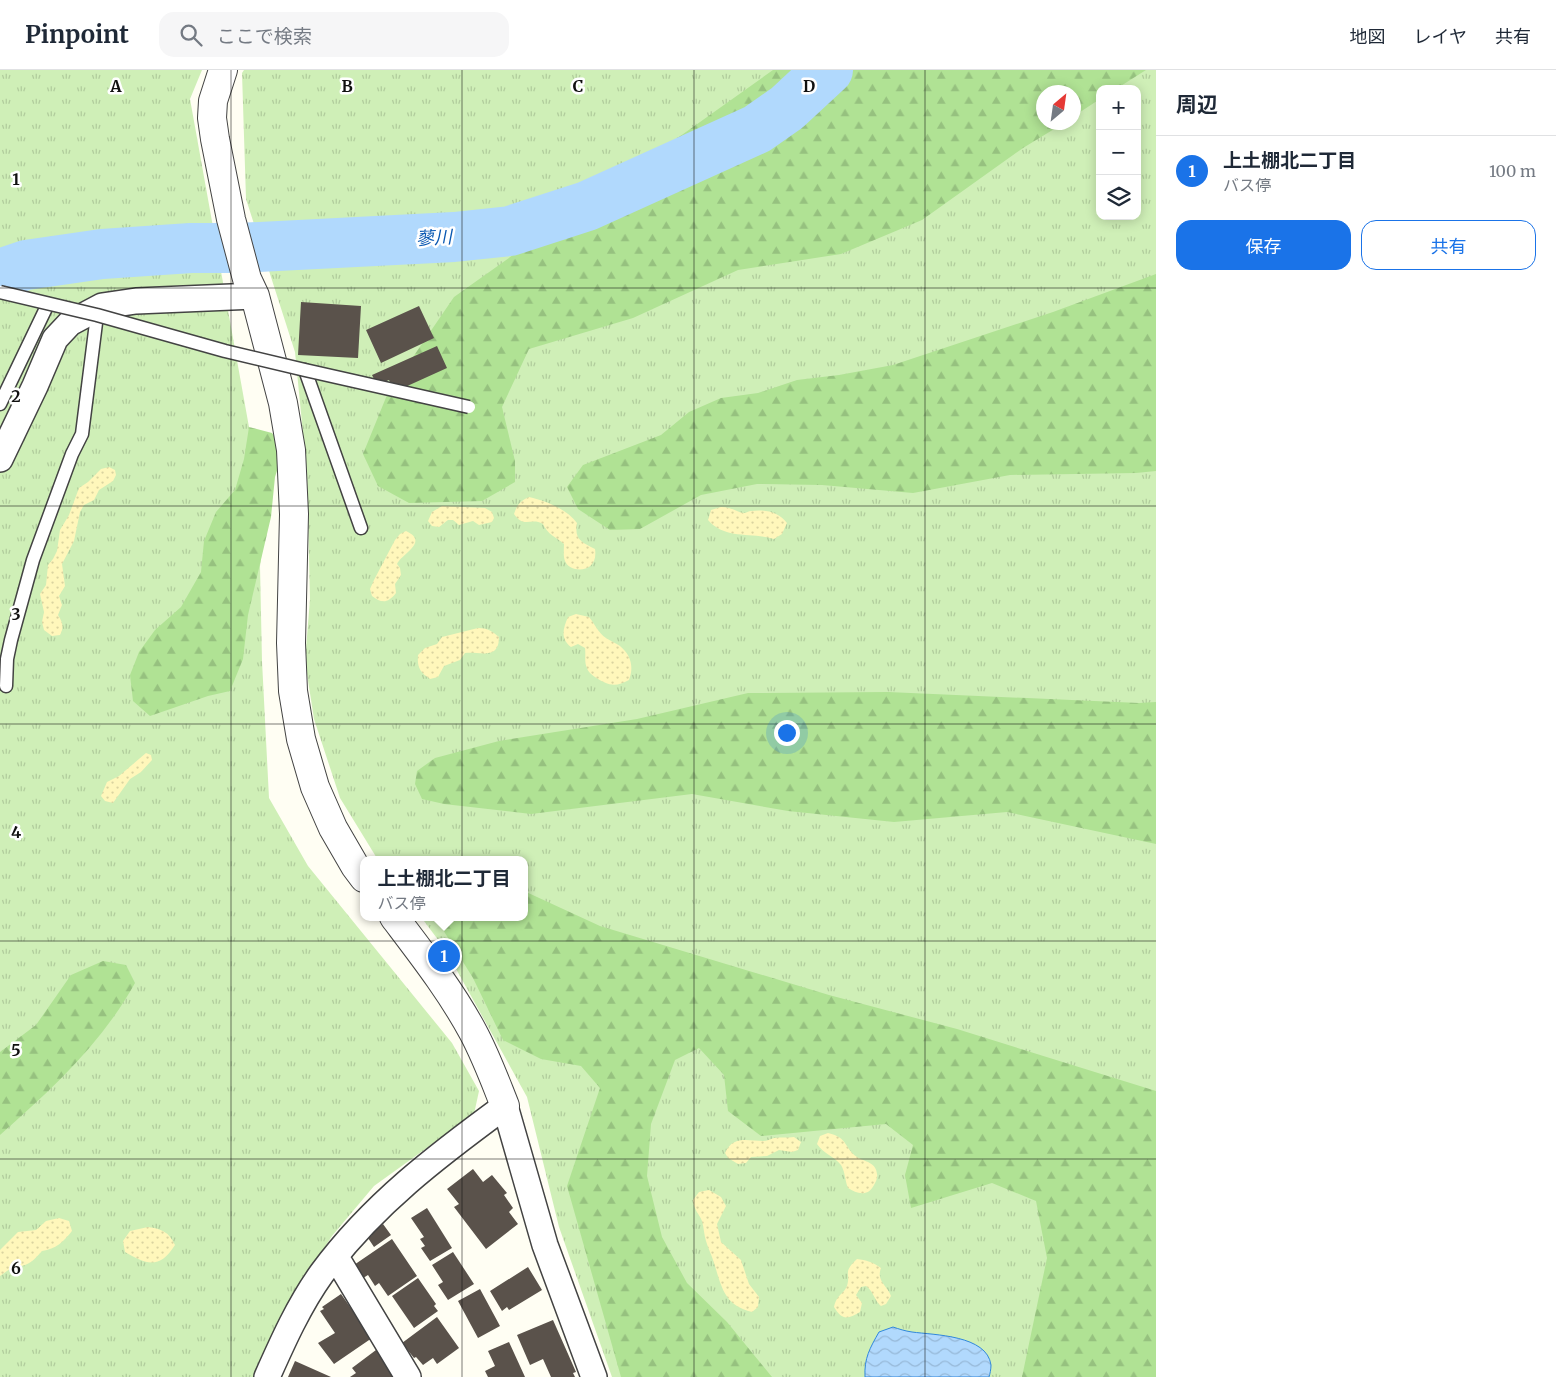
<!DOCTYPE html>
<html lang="ja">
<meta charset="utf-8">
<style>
body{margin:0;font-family:Merriweather,"Noto Sans JP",serif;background:#f6f6f7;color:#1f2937}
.controls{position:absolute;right:15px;top:15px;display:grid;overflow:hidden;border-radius:10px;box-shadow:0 2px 12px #0003}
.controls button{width:45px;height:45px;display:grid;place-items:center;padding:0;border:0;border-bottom:1px solid #e0e1e3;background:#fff;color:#1f2937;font:25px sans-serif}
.compass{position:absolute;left:1036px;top:15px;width:45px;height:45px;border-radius:50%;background:#fff;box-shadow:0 2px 12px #0003;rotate:29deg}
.you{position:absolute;left:786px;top:662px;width:18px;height:18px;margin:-12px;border:4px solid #fff;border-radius:50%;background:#1a73e8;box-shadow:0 0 0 8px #1a73e833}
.badge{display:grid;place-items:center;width:32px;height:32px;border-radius:50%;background:#1a73e8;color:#fff;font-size:16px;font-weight:700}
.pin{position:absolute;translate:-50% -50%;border:2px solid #fff;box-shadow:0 1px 5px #0006}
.popup{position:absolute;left:360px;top:786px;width:168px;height:65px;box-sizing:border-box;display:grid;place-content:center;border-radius:10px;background:#fff;filter:drop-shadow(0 1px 4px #0005);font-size:16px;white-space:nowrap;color:#747a83}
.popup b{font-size:19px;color:#1f2937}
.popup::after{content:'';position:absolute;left:50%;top:100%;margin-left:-10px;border:10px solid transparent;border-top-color:#fff}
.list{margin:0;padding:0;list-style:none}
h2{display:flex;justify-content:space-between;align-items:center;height:65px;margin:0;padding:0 20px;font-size:21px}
h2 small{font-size:16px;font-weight:400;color:#747a83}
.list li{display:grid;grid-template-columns:32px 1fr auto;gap:15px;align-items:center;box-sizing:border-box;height:70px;padding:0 20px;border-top:1px solid #e0e1e3}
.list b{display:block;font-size:19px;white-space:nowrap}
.list p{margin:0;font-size:16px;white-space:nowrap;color:#747a83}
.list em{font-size:16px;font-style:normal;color:#747a83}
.actions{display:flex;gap:10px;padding:15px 20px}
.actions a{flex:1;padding:11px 0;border:1px solid #1a73e8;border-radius:15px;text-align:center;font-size:18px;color:#1a73e8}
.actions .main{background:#1a73e8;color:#fff}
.icon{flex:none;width:28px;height:28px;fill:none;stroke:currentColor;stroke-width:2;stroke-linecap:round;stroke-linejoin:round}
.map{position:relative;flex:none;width:1156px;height:1307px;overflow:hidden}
header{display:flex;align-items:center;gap:30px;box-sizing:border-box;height:70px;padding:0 25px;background:#fff;border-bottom:1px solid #e0e1e3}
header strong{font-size:24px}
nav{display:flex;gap:28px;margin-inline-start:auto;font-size:18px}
.search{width:350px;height:45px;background:#f6f6f7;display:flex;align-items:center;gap:12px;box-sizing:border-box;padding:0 18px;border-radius:15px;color:#747a83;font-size:19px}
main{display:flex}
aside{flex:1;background:#fff}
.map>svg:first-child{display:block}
.grass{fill:url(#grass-tufts);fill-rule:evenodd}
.forest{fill:url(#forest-firs)}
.sand{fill:url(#sand-dots)}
.water{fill:url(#water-waves);stroke:#3087dc}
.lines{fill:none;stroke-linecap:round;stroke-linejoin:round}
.river{stroke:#b1d9fd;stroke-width:50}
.building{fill:#5a524b}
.service-casing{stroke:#434343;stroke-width:15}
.minor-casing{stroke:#434343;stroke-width:28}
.tertiary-casing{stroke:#434343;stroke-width:30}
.service{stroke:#fff;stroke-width:12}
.minor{stroke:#fff;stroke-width:25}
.tertiary{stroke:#fff;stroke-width:28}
.service-bridge-casing{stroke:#434343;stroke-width:15;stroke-linecap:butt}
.service-bridge{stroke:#fff;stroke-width:12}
.grid{fill:none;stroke:#101010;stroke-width:1;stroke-opacity:0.55}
.labels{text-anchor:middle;stroke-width:5;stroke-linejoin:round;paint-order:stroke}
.water-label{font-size:18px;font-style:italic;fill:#0958b2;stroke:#fff}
.grid-label{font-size:16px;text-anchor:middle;font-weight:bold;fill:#101010;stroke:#fff;stroke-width:5;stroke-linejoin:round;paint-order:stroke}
</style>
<header>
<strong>Pinpoint</strong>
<div class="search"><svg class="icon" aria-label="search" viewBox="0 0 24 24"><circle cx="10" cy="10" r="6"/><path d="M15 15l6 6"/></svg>ここで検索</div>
<nav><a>地図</a><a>レイヤ</a><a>共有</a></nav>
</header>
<main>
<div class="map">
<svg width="1156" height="1307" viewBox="0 0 1156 1307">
<defs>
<pattern id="grass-tufts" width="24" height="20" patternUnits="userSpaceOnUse" patternTransform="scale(1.25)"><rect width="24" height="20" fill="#cfefb7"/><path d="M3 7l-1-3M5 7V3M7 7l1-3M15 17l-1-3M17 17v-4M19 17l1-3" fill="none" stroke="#b1cc9c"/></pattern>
<pattern id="forest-firs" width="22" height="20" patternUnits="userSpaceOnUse" patternTransform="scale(1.25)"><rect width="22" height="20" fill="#b0e294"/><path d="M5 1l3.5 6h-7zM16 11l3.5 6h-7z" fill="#96c17f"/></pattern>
<pattern id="sand-dots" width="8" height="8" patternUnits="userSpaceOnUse" patternTransform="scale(1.25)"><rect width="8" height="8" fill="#fff7bb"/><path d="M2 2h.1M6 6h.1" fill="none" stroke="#dad3a0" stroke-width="1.8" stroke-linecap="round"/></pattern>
<pattern id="water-waves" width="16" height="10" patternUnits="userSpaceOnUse" patternTransform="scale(1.25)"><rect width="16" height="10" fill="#b1d9fd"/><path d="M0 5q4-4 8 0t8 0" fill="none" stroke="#97b9d8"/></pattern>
</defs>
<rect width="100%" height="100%" fill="#fffef3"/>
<!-- grass -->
<path class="grass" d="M0,0h202l-12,29 59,328 8,30 12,37 -9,72 2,95 7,137 39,68 144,177 27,48 -5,23 -100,72 -42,50 -36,56 -41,85h-255z
M244,0h912v1307h-544l-53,-150 -32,-130 -82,-148 -24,-32h103v-57h-146l-38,-62 -26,-79 -9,-58 5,-62 -3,-125 -12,-122 -49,-153 -4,-126zM1100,19h37v127h-37zM1044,22h30v30h-30z"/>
<!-- forest -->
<path class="forest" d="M773,0h373l-30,19h-16v10l-26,17v-24h-30v30l20,1 -41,25 -101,72 -81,34 -103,16 -105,48 -104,31 -27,58 13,54v21l-33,19 -73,2 -31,-17 -15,-32 24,-59 67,-98z
M1156,204v197l-20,2 -126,2 -97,18 -91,-8 -65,-1 -56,11 -61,34 -30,1 -32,-21 -11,-22 16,-22 78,-30 28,-23 32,-14 37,-5 39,-13 42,-5 54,-10 160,-53z
M249,357l23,6 12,16 -9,28 -4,40 -23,98 -5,44 -13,32 -22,5 -58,20 -17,-15 -3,-26 9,-23 16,-22 26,-23 20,-35 3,-31 12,-29 19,-22 9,-31z
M888,622l251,11 17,-1v142l-149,-32 -113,10 -106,-11 -96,-17 -161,20 -87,-10 -22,-5 -7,-15 2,-13 18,-13 64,-17 138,-22 111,-26z
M524,821l76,35 229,69 128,34 199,62v286h-134l25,-119 -11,-57 -44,-18 -81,25 -6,-33 8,-30 -27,-21 -125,12 -33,-25 -4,-36 -25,-27 -24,12 -24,64 -4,52 15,61 25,46 40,39 45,55h-151l-54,-191 33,-98 -19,-22 -40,-7 -38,-19 -30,-62 -38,-61h89z
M103,891l23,4 9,18c-33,60 -84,107 -135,152v-83l36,-27 35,-50z"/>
<!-- sand -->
<path class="sand" d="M109,397l6,3 1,5 -3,6 -14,9 -5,10 -10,5 -4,7 -6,29 -12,23 3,22 -6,10 3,9 -4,10c5,8 6,12 2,20l-8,1 -8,-6 -2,-8 2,-10 -4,-18 6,-9 2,-20 5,-6 4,-8 3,-21 9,-15 10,-27 9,-6 13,-13z
M529,427c17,4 38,12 48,26 -3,17 5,19 18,26 4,26 -26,24 -30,12 -2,-5 -1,-12 -1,-17 -8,-7 -17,-10 -21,-20 -12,-7 -19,5 -29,-10 3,-9 6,-13 15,-17z
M442,436l43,2 7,4 2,6 -2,4 -13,3 -6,-4 -14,4 -6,-5h-5l-9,7 -7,-1 -4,-5 4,-9z
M721,437c11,0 15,5 23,6 2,0 5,-2 7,-2 14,-2 28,1 36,12l-5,11 -8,5c-22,-7 -49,1 -66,-19l3,-10z
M406,461c24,11 -5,23 -9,33l3,4 1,7 -6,9 1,9c-8,10 -14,11 -24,3l-2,-7 4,-9 21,-40 5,-6z
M576,544l13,3c6,7 9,16 17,21 4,3 10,5 14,8 11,9 14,21 9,34 -14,8 -22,5 -34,-3 -3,-2 -7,-5 -8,-9 -3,-6 -1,-13 -2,-20l-7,-4 -7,3c-11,-9 -8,-18 -3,-30z
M478,558c9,0 14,3 21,9 0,24 -20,14 -34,16l-5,7 -16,6 -6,11 -8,2c-10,-7 -13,-11 -12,-24l7,-7 12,-4 5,-7z
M146,683l5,2 1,5 -11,12 -11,7 -17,24 -8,-2 -4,-5 6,-14 12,-6z
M828,1063c21,5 15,14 29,24 8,5 19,5 20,17 1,3 -1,8 -3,11 -6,12 -17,9 -26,3 -3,-7 -3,-17 -7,-23 -6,-8 -17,-11 -24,-21l3,-8z
M794,1067l7,5 -3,8 -6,2 -13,-2 -12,6 -16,1 -5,6 -8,1 -10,-6 -3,-5c8,-18 23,-12 38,-12 4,0 7,-2 11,-3 7,-1 14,0 20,-1z
M709,1120l12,7 5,9 -9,18 4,18 20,18 8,24 10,13 -1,10 -6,5c-28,-7 -30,-24 -38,-49 -2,-7 -6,-15 -8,-22 -2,-6 -2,-13 -4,-20 -3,-8 -8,-10 -9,-21l6,-8z
M59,1148l10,3 3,10c-9,11 -16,18 -30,20 -8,9 -15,17 -28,15l-14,10v-26l18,-18 18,-2 10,-9z
M148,1157c14,2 21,5 27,18 -15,24 -28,20 -50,7l-2,-11 7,-10z
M857,1189c9,1 16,3 24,9 -5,13 6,17 10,28l-5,8 -5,2c-7,-6 -7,-14 -15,-20l-5,1 -5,8 6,8 -2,9c-13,8 -18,8 -26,-5 3,-13 9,-12 13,-21 4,-13 -5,-13 10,-27z"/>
<!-- water -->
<path class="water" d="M893,1257c6,2 12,4 19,5 22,3 75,3 79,33 0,4 -1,9 -2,12h-124c-1,-19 5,-29 14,-45z"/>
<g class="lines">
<!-- river -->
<path class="river" d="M0,204l26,-9 76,-11 89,-6h48l215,-11 56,-6 77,-25 170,-77 30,-21 41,-38"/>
</g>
<!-- building -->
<path class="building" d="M301,232l60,4 -3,52 -60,-3z
M419,236l15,32 -53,25 -15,-33z
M437,276l10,22 -53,24 -5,-12 -12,5 -5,-10z
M473,1099l10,13 9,-7 15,18 -3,2 9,13 -4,4 9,12 -32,25 -32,-42 5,-3 -12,-15z
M427,1138l25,40 -22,13 -9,-13 4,-2 -5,-7 4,-2 -13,-19z
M383,1154l8,11 -17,12 -6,-9 4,-3 -1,-2z
M392,1169l25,37 -29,20 -9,-13 -4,3 -7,-11 -8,5 -9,-13z
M453,1182l21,32 -26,16 -10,-15 5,-3 -11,-17z
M528,1197l14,23 -33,20 -2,-3 -5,4 -12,-20z
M418,1208l18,26 -2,2 4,5 -24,17 -22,-32z
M480,1219l20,37 -22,12 -20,-37z
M341,1224l31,44 -38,26 -16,-21 17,-10 -15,-22 4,-2 -2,-2z
M437,1247l22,31 -22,16 -4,-6 -10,7 -7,-8 -2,1 -12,-15z
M553,1250l23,52 -3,1 2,4h-24l-8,-18 -13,6 -13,-30z
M509,1272l16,35h-37l-3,-6 10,-5 -7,-15z
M380,1277l18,26 -6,4h-42l6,-4 -4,-5z
M295,1291l36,16h-43z"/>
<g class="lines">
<defs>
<path id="service" d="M305,300l56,158
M0,334l48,-100
M6,616l1,-27 4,-19 22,-80 39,-106 10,-20 15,-119"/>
<path id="minor" d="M0,389l35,-73 20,-47 15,-16 32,-17 34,-5 119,-5
M336,1187l72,120
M267,1307c16,-36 32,-72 55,-104 50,-68 116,-118 183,-167l40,139 49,132"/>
<path id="tertiary" d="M223,0l-10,31 -1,17 3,21 16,80 16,60 8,17 28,107 8,47 3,64 -3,129 2,48 8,48 14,48 18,41 22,38 9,12
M394,847c28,37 57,74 79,115 13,24 22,49 32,74"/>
</defs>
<!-- service casing -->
<use href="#service" class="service-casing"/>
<!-- minor casing -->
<use href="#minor" class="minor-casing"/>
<!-- tertiary casing -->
<use href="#tertiary" class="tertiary-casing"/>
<!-- service -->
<use href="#service" class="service"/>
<!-- minor -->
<use href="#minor" class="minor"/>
<!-- tertiary -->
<use href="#tertiary" class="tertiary"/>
<defs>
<path id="service-bridge" d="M0,222l97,23 128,36 80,19 164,37"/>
</defs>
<!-- service-bridge casing -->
<use href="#service-bridge" class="service-bridge-casing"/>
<!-- service-bridge -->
<use href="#service-bridge" class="service-bridge"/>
</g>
<!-- grid -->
<path class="grid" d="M231,0v1307M462,0v1307M694,0v1307M925,0v1307M0,218h1156M0,436h1156M0,654h1156M0,871h1156M0,1089h1156"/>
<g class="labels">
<!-- water labels -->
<g class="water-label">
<text transform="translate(434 168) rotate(-3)" y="6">蓼川</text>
</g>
</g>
<g class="grid-label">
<text x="116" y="22">A</text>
<text x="347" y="22">B</text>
<text x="578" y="22">C</text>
<text x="809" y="22">D</text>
<text x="16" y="115">1</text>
<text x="16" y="332">2</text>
<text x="16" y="550">3</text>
<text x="16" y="768">4</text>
<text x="16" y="986">5</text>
<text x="16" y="1204">6</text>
</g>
</svg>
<div class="controls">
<button>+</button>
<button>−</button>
<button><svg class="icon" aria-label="layers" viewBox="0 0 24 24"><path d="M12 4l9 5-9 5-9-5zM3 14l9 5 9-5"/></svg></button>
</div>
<svg class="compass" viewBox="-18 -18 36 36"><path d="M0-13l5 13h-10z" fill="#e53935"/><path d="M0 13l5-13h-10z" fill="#747a83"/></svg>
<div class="you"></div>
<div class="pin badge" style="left:444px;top:886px">1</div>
<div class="popup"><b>上土棚北二丁目</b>バス停</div>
</div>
<aside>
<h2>周辺<small></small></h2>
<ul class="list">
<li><span class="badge">1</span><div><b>上土棚北二丁目</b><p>バス停</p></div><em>100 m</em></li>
</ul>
<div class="actions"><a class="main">保存</a><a>共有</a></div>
</aside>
</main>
